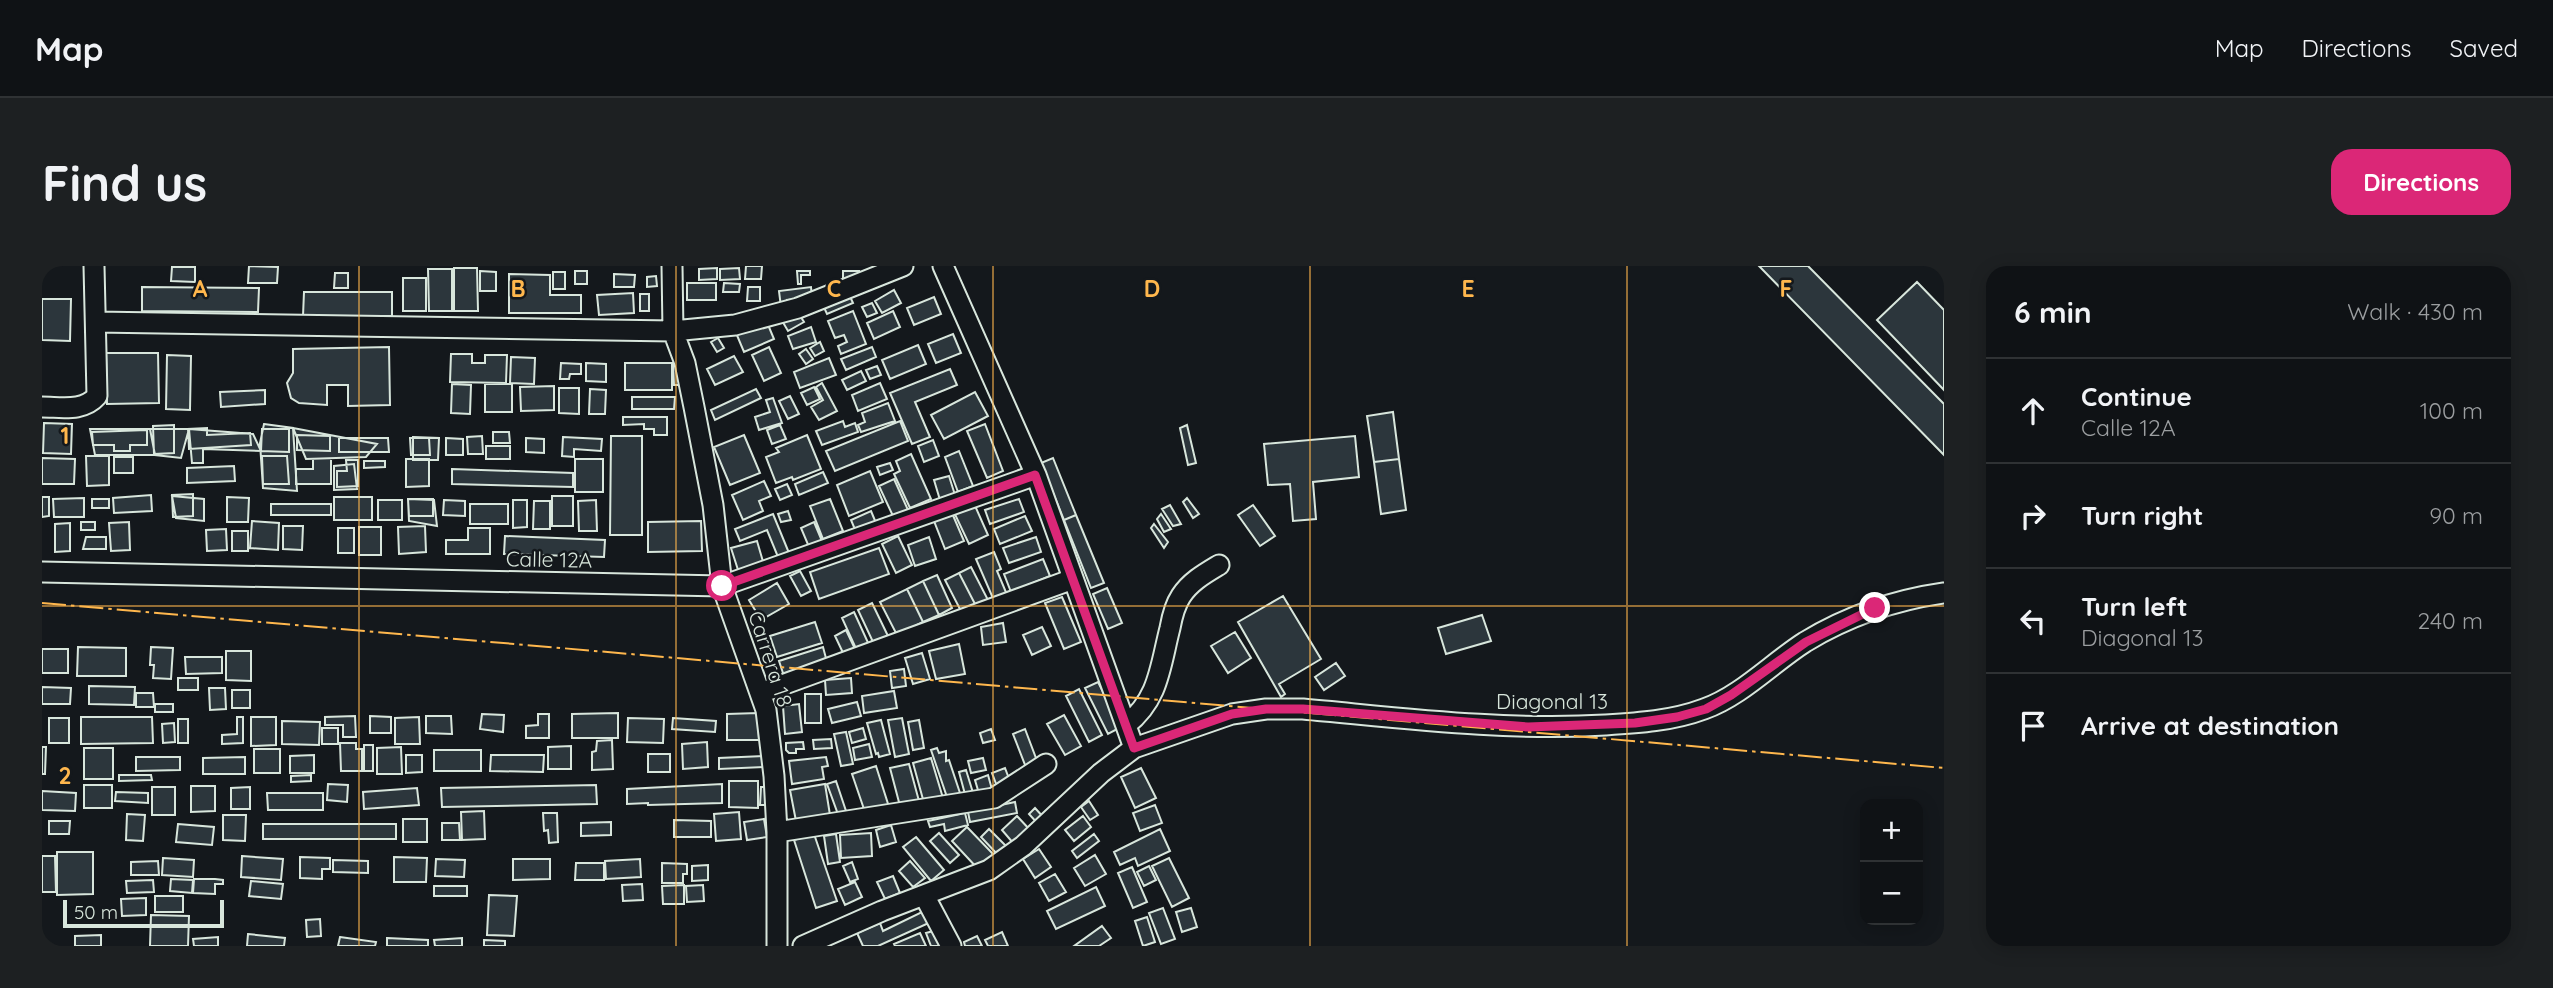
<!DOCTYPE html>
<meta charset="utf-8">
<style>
body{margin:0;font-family:Quicksand,sans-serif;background:#1d2022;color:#f1f3f6}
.controls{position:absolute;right:21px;bottom:21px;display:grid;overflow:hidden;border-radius:14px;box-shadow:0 4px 18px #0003}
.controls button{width:63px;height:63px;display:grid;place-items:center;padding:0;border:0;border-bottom:2px solid #2f3234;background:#0f1215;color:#f1f3f6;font:35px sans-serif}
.scale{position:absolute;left:21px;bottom:18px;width:161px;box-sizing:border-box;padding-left:7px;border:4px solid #d8e6dc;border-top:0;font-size:19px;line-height:24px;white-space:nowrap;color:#d8e6dc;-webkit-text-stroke:5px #14181c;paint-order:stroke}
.stop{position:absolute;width:21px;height:21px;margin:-16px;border:5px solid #db2777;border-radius:50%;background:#fff}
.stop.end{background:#db2777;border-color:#fff;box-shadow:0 2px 7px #0008}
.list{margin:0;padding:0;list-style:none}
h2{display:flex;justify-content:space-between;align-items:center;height:91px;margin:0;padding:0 28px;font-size:30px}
h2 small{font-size:23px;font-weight:400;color:#9b9ea0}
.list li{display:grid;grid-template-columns:46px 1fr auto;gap:21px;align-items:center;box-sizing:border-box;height:105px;padding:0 28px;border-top:2px solid #2f3234}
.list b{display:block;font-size:26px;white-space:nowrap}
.list p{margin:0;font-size:23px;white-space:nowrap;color:#9b9ea0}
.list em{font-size:23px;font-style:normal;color:#9b9ea0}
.icon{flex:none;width:38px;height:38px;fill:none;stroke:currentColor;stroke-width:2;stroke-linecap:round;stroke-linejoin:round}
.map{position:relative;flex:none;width:1902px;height:680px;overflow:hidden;border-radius:21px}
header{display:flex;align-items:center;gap:42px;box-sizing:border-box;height:98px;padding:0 35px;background:#0f1215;border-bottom:2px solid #2f3234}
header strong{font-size:33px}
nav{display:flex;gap:38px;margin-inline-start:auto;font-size:24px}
.intro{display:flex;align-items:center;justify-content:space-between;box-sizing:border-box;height:168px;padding:0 42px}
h1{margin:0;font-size:49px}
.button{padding:18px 32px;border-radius:21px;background:#db2777;color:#fff;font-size:24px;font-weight:700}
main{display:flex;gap:42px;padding:0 42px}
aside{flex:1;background:#0f1215;border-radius:21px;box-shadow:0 4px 18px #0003}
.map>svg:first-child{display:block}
.building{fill:#2c363c;stroke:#d8e6dc;stroke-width:2}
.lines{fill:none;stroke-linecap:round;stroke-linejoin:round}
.street-casing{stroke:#d8e6dc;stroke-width:23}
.street{stroke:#14181c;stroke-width:19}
.power{stroke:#ffb74d;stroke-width:2;stroke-dasharray:24 5 3.5 5;stroke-linecap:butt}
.route{stroke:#db2777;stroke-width:9}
.grid{fill:none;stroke:#ffb74d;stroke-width:2;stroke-opacity:0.55}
.labels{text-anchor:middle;stroke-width:5;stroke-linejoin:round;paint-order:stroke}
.street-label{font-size:21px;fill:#d8e6dc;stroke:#14181c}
.grid-label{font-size:23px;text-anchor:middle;font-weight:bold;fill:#ffb74d;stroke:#14181c;stroke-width:5;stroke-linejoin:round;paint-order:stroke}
</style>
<header>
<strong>Map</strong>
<nav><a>Map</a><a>Directions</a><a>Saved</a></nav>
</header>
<div class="intro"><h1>Find us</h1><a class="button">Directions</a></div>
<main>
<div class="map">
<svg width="1902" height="680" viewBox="0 0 1902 680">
<rect width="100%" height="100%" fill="#14181c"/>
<!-- building -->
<path class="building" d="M207,0l29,1 -1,16h-29z
M704,0h16l-1,13h-16z
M1717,0h49l136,138v51z
M130,1h23v15l-24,-1z
M412,2h23l1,43h-24z
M675,2v11l-18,1v-11z
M697,2l1,11 -20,1v-11z
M386,3h24v42h-23z
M438,5l16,1v19h-16z
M533,5h12v13h-12z
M755,5h13v4h-9v9h-3z
M801,5h16l-1,9h-15z
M511,6h12v17h-12z
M293,7h13v15h-14z
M467,8l41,1v20h31v18h-72z
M572,8l21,1 -1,12h-20z
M614,10l1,10 -10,1v-10z
M361,12h23v33h-23z
M1875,16l27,28v80l-67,-70z
M645,17h29v17h-29z
M682,17l16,1 -1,8h-16z
M100,21l117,1 -1,24 -116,-1z
M706,21h12v14h-13z
M769,21l1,11 -25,2 1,6 -7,1 -2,-16z
M852,24l7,13 -19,10 -7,-12z
M262,26h88v24h-89z
M806,26l5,11 -26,11 -5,-11z
M591,27l1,20 -35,2 -2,-20z
M598,28h9v17h-9z
M892,31l7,17 -27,11 -7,-17z
M0,33h29l-1,42 -28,-1z
M830,37l5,10 -10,4 -5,-10z
M755,45l7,11 -16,9 -7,-12z
M811,45l13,33 -25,10 -3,-8 9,-4 -3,-7 -9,3 -7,-17z
M851,45l7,16 -26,12 -7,-16z
M724,54l8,19 -30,13 -8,-19z
M769,61l5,15 -23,7 -5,-13z
M911,68l8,19 -25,10 -8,-19z
M676,72l6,10 -7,4 -6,-10z
M778,76l4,9 -9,5 -5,-8z
M876,79l8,19 -36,15 -8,-19z
M347,81l1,58 -42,1v-21h-21v20l-28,-2 -8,-5 -4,-15 6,-10v-24z
M727,81l12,26 -17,8 -12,-26z
M830,81l4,10 -30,13 -5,-11z
M764,83l7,10 -7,5 -7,-10z
M64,87h52l1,50 -52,1z
M409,88h21v9h13v-8h22l-1,28 -56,-1z
M125,89l24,1 -1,54 -24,-1z
M692,90l9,16 -28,13 -8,-16z
M469,91l24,1 -1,26 -24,-1z
M787,92l7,17 -36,13 -6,-16z
M519,97l20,1v10h-11l-1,5h-9z
M544,97l20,1v18l-20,-1z
M583,97h47v27h-47z
M631,99h9v20h-8z
M835,100l4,9 -11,4 -4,-9z
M908,103l7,16 -42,17 15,35 -18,7 -22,-51z
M819,105l5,10 -19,9 -5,-10z
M780,117l15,28 -18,9 -8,-13 12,-7 -7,-13z
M838,117l7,16 -29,12 -6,-16z
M410,118l19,1 -1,29 -19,-1z
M443,118h27v28h-27z
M512,120v24l-33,1 -1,-24z
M772,121l6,12 -13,6 -6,-12z
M517,122h20v26l-20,-1z
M548,123l16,1 -1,24h-16z
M714,123l5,9 -46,22 -4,-10z
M223,124v14l-44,3 -1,-15z
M933,126l13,24 -44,23 -13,-24z
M748,130l9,18 -11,5 -9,-18z
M590,131h43l-1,12h-42z
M731,132l9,25 -23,7 -4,-13 15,-5 -4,-12z
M846,137l7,18 -34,11 -3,-7 7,-3 -3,-9z
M1351,146l6,47 -25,3 -7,-46z
M581,151h44v18h-13v-6h-10v-5l-21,1z
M801,155l2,6 10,-4 3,9 -36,13 -6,-14z
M858,155l8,20 -73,30 -9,-20z
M2,157l28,1 -1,30 -28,-1z
M222,158l29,4 4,63 -34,-3 -3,-45z
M943,158l18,47 -16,7 -20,-47z
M132,159v28l-20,1 -1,-28z
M738,159l6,14 -14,5 -5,-14z
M1145,159l9,38 -8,2 -8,-37z
M165,162v7l43,-2 1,12 -62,4 -1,-20z
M251,162l84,16 -11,13 -60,2z
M48,163h60l5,26h-60z
M108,163h39l-8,29 -26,-3z
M147,163l64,5 8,17 -58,-2v14h-11z
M220,163h27v23l-28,-1z
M105,164v15h-17v6h-16v-6h-21l-1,-13z
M451,166h16l1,11h-17z
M255,169l33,1v15l-33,-1z
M702,169l16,38 -30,12 -16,-38z
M765,169l14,34 -28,11 -1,-3 -16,6 -10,-26 13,-5 -3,-4z
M440,170l1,18h-15l-1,-17z
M569,170h31v99h-32z
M1313,170l4,41 -46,5 3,37 -23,2 -3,-37 -22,1 -4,-41z
M371,171l26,1 -1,22h-25z
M521,171l39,2 -1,12 -27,-2v8l-12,-1z
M297,172h49l1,14h-50z
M368,172h19l1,17h-19z
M404,172l17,1v16h-17z
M484,172l18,1v14l-18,-1z
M891,174l6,16 -15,6 -6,-16z
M444,180h24v13h-24z
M917,185l14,35 -15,6 -13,-35z
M869,188l20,45 -21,9 -16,-34 6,-3 -4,-10z
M44,190h23v29l-22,1z
M220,190h25l2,28h-26z
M72,191h19v16h-19z
M0,192l33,1 -1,25h-32z
M1011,192l23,57 -12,5 -23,-57z
M271,193h18v25h-35v-15h17z
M364,193h23v27l-23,1z
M533,193h28v33h-28z
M1357,193l7,51 -25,4 -7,-52z
M304,194h12v26l-21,1v-16h10z
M322,195h21v6l-21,1z
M848,197l3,7 -13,5 -3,-8z
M312,198l3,25 -23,1v-24z
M192,200l1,15 -48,2v-15z
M410,203l121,4v14l-121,-3z
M828,205l13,31 -34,14 -12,-31z
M781,206l5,11 -29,12 -4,-11z
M907,210l6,19 -15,5 -6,-20z
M852,213l14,31 -15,6 -14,-30z
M722,215l7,15 -12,5 4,10 -20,9 -11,-25z
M745,218l5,11 -12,5 -5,-11z
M151,228v22l-20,1 -1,-22z
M109,229l1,16 -38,2 -1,-15z
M130,230l32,3v22l-28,-3z
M510,230h21v30h-21z
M0,231h7v19l-7,1z
M185,231l22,1 -1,24h-21z
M292,231h38v23h-38z
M42,232v19h-30l-1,-18z
M1145,232l12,16 -6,4 -10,-16z
M50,233h17v9h-17z
M366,233h25v17h-24z
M366,233l26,1 3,26 -28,-5z
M788,233l13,32 -20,8 -13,-33z
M930,233l16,36 -19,9 -17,-36z
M977,233l5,13 -34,12 -5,-14z
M336,234h24v20h-24z
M402,234l21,1v15l-22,-1z
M471,234h14v27l-14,1z
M554,234l1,31h-18l-1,-30z
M492,235h16v28h-17z
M229,238h60v11h-60z
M428,238h38v20h-38z
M1128,239l11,19 -8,2 -11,-17z
M1211,239l22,31 -15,10 -22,-31z
M746,245l3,9 -10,2 -3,-8z
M829,245l5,12 -20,9 -5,-12z
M910,247l12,28 -19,8 -11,-28z
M731,248l16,39 -11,4 -11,-27 -27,11 -5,-12z
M1119,248l10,15 -7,3 -7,-13z
M1034,249l28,68 -13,5 -27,-68z
M983,250l7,15 -32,13 -6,-15z
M210,255l27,2 -1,27 -28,-2z
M659,255l1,30 -54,1v-30z
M39,256h14v8h-14z
M87,256l1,28 -19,1 -2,-28z
M772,256l8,19 -13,6 -8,-19z
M28,257v28l-15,1v-28z
M1112,258l14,18 -4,6 -13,-20z
M241,260h20l-1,24 -19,-1z
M383,260l1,26 -27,2 -1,-27z
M317,261h22v28h-22z
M296,262h16v25h-16z
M426,262h22v26h-44v-14h22z
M184,263l1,21 -20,1 -1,-21z
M190,265h16v20h-16z
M463,270l100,4 -1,17 -100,-3z
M856,270l14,29 -16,8 -14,-29z
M44,271h20v12h-23z
M887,271l7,22 -21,7 -7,-21z
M994,271l5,15 -32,11 -6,-15z
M715,275l7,24 -25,8 -8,-25z
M837,282l10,26 -70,25 -9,-27z
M952,286l7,17 -4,2 11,26 -13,6 -19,-44z
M1001,293l7,17 -39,16 -7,-18z
M929,301l17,33 -12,6 -17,-33z
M758,305l11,20 -10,5 -11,-20z
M917,307l17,33 -14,7 -17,-33z
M895,309l15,33 -13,7 -16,-34z
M881,315l16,34 -16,7 -16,-33z
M735,317l12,21 -28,16 -12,-20z
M1065,322l15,35 -14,6 -15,-35z
M865,323l16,33 -26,13 -17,-33z
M1241,330l38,63 -42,25 6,10 -4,3 -43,-75z
M1020,331l19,45 -17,7 -19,-46z
M830,337l16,33 -15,6 -15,-32z
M812,346l16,35 -12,6 -16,-35z
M1440,349l9,26 -45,13 -8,-26z
M773,356l7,21 -45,14 -7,-21z
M961,357l3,19 -23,3 -2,-18z
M1000,361l9,19 -19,9 -9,-20z
M804,364l10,21 -11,6 -10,-21z
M1193,366l16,26 -23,15 -17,-27z
M917,378l6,30 -29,5 -7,-28z
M36,381l48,1v28h-49z
M109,381l22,1 -2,31 -18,-1 1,-13h-4z
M781,381l4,15 -43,14 -5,-15z
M0,383h26v24h-26z
M184,385h25v30l-25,-1z
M880,387l8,26 -17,5 -8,-26z
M143,391h37v16l-36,1z
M1294,397l9,13 -21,14 -9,-13z
M862,403l2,17 -14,2 -2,-17z
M136,412h20v12h-20z
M809,412l1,15 -26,2 -1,-15z
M1056,416l23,45 -13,7 -23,-46z
M47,420l46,1 -1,18 -45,-1z
M0,421l29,1 -1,16h-28z
M167,422h16l1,21 -16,1z
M1037,423l23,46 -13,7 -23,-46z
M190,424h18v18h-18z
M852,425l3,17 -33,5 -2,-17z
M94,427h17l1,14h-18z
M763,428h16v29h-16z
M815,436l4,14 -29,7 -4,-14z
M113,438h18v8h-18z
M757,438l3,28 -17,2 -2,-28z
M576,447v25h-46v-24z
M716,447l1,27h-32v-26z
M440,448l22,1 -1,17 -23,-3z
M496,448h11v24h-23v-12l12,-1z
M1022,449l17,31 -16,9 -18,-31z
M313,450l1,21h-13v-12h-18v-8z
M328,450l21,1v16h-21z
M384,450h25l1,18 -26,-1z
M39,451h71l1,26 -72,1z
M195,451h6v26l-21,1v-9l15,-1z
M209,451h25v28l-25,1z
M377,451l1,27h-25v-26z
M7,452h20v25h-20z
M586,452l36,1 -1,24 -36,-1z
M631,452l43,3 -1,11 -43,-3z
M860,452l7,36 -14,3 -7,-37z
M136,453h10v24h-10z
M839,454l9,34 -11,3 -1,-4 -2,1 -9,-31z
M877,454l5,28 -11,2 -5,-28z
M240,455l38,1 -1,23 -37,-1z
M132,457l1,19 -12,1 -1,-19z
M280,462h16v16h-16z
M821,462l3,11 -14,4 -3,-11z
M949,463l4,11 -12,3 -3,-10z
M983,463l14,37 -12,4 -14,-36z
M804,466l7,32 -12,2 -7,-32z
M789,473l1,9 -18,1 -1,-9z
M570,474l1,29 -21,1v-18l4,-1 1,-10z
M665,476l1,25 -25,2 -1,-25z
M761,476l1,7h-8v4h-7l-3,-3v-7z
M298,477h16v6h6v22h-21z
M827,478l3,13 -17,3 -2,-12z
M322,479h9v26h-9z
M529,480v23h-23v-22z
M0,481h4l-1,27h-3z
M359,481l1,27h-25v-26z
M42,482h29v31h-29z
M895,482l2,5 7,-2v10l3,-1 13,39 -13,4 -18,-53z
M212,483h26v24h-26z
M392,484h47v21h-47z
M606,488h22v18h-22z
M272,489v18h-24v-17z
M364,489h16v17l-16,1z
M449,489h53l-1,17 -53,-1z
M724,490v11l-47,2v-11z
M94,491h44v13l-44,1z
M203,491v17h-42v-16z
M784,491l2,9 -6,1 2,12 -32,5 -3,-23z
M889,492l12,40 -19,5 -11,-40z
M941,492l3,12 -15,3 -3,-12z
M867,498l10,37 -19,5 -10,-38z
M834,500l13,41 -23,8 -14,-41z
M963,502l6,16 -13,5 -6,-16z
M1099,502l15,30 -21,10 -14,-31z
M924,504l8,26 -8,2 -7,-26z
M77,509h32l1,5 -33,1z
M269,509v6l-20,1v-6z
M946,509l5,18 -13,4 -5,-17z
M687,515h29v27l-29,-1z
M794,515l11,33 -8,3 -12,-33z
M286,518l20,1 -1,17 -20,-2z
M680,518v19l-74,2v-2l-21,1v-15z
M783,518l5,31 -34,6 -6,-31z
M42,519h28v23h-28z
M554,519l1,19 -155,3 -1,-19z
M149,520h24v25l-24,1z
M110,521h23v28h-23z
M208,521v22h-19v-21z
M719,521h10v18h-11z
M375,522l2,17 -55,4 -1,-17z
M0,525l34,2 -1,18 -33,-1z
M74,526l32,1v10l-33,-2z
M225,527h56v17h-55z
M1047,535l9,14 -8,5 -9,-13z
M973,536l2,11 -47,9 -2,-10z
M1113,539l7,18 -22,8 -7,-18z
M993,542l10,11 -6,6 -10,-11z
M442,545l1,28 -23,1 -1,-28z
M697,546l2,27 -25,2 -2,-27z
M501,547h14l1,29 -9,1 -1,-13 -4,1z
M923,547l3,12 -23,6 -1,-7 -14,3 -2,-6z
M85,548l18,1 -2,26 -17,-1z
M181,549h23l-1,26 -22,-1z
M975,550l13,14 -16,14 -12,-14z
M1041,550l8,11 -17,14 -9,-11z
M361,553h24v23h-24z
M722,553l3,18 -20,3 -3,-18z
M632,554l37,1v16h-37z
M7,555h21l-1,13h-20z
M569,556v13l-30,1v-13z
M400,557h17l1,17h-18z
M136,558l36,3 -2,18 -36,-3z
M221,558h133v15h-133z
M849,559l5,17 -16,5 -4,-17z
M925,561l27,28 -15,15 -27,-29z
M947,563l18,18 -9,8 -17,-18z
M1118,563l10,22 -32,15 -3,-8 -15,7 -6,-13z
M829,567l1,23 -31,2 -1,-23z
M897,567l20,22 -9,8 -20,-22z
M772,568l23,67 -21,7 -22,-68z
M794,568l4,28 -12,2 -4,-28z
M1052,568l5,7 -22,17 -5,-7z
M874,571l28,33 -13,11 -28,-34z
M997,583l12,18 -16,11 -12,-19z
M15,586h36v42l-36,1z
M1053,589l11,19 -21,12 -11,-18z
M0,590h13l1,36h-14z
M200,590l41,3 -2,21 -40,-3z
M258,591l30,1v11h-8v10l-22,-1z
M352,591l33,1 -1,24h-32z
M121,592l31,2 -1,17 -31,-2z
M1127,592l20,40 -17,9 -20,-41z
M394,593l29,1 -1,17 -29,-1z
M471,593h37v20l-37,1z
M598,593l1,18 -35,2 -1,-18z
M291,594l35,1v12l-35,-1z
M116,595l1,14h-28v-13z
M868,595l15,17 -12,9 -14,-16z
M810,596l6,17 -8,3 -7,-16z
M534,597h28v17h-29z
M620,597l25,1v10h-4v9h-21z
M666,599v15l-16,1v-15z
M1107,600l7,14 -12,6 -7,-14z
M1090,601l15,35 -14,6 -15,-35z
M1013,608l11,18 -17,9 -10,-18z
M851,610l7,17 -15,6 -8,-17z
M129,613l22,1 -1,13 -22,-2z
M152,613h21l8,1v4h-8v10l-22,-1z
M111,614l1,12 -27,1 -1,-12z
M209,615l32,3 -2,15 -32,-3z
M813,616l7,15 -17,8 -7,-16z
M600,618l1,16 -20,1 -1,-16z
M642,619v19h-21l-1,-18z
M661,619l1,16 -17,1 -1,-16z
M392,620h33v10h-33z
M1054,621l9,19 -49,23 -9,-18z
M447,629l28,1 -3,40 -27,-1z
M113,630h28v16h-28z
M104,632v17l-24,1 -1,-17z
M1121,642l12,31 -14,5 -12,-31z
M1149,642l6,19 -15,5 -6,-20z
M884,644l5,12 -53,24h-15l-6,-13 23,-10 3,8z
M109,649l38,1 -1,30h-38z
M1105,651l8,25 -12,4 -8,-25z
M278,653l1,17 -14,1 -1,-17z
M1060,660l9,12 -12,8h-25z
M895,664l3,16h-9l-5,-13z
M960,666l6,14h-20l-3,-6z
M878,667l6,13h-31l-1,-2z
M206,668l37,4 -1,8h-37z
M59,669v11h-26v-10z
M935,670l5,10h-17l-1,-4z
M176,671v9h-24l-1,-7z
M298,671l36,5 -1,4h-37z
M345,672l41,2v6h-41z
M420,672v8h-27l-1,-6z
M442,674l21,1v5h-21z"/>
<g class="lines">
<defs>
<path id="street" d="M630,0l1,65 12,32 9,44 19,98 9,81 44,124 8,66 3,56v114
M901,0l93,209 98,273
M54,56l577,9 62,-6 63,-17 105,-42
M0,141c20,0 41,5 55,-11l-3,-130
M0,306l680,14 314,-111
M718,427l313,-114
M1084,459c33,-26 34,-58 44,-97 2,-11 5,-23 11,-32 9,-14 23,-22 38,-31
M735,566l217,-34 52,-34
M883,631l26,49
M761,680l79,-35 107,-41 34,-24 78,-73 33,-25 98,-34 34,-5h37c100,9 201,22 302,16 33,-2 67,-4 99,-16 37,-13 68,-46 101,-67 43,-26 90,-42 139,-49"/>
</defs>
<!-- street casing -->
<use href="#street" class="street-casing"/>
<!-- street -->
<use href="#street" class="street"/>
<!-- power -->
<path class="power" d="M0,337l1902,165"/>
</g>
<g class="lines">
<!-- route -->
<path class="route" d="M680,320l313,-111 99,273 98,-34 34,-5h37l225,18 107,-4 42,-6 29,-8 25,-14 75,-53 69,-34"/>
</g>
<!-- grid -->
<path class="grid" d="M317,0v680M634,0v680M951,0v680M1268,0v680M1585,0v680M0,340h1902"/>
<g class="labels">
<!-- street labels -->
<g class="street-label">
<text transform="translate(507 294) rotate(1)" y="7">Calle 12A</text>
<text transform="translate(728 393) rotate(72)" y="7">Carrera 18</text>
<text x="1510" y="443">Diagonal 13</text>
</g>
</g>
<g class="grid-label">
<text x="158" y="31">A</text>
<text x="476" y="31">B</text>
<text x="792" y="31">C</text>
<text x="1110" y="31">D</text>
<text x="1426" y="31">E</text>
<text x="1744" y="31">F</text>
<text x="23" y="178">1</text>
<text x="23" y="518">2</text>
</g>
</svg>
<div class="controls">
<button>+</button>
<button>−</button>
</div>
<div class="scale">50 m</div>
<div class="stop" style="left:680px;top:320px"></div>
<div class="stop end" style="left:1833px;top:342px"></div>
</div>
<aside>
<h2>6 min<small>Walk · 430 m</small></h2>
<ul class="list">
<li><svg class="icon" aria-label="ahead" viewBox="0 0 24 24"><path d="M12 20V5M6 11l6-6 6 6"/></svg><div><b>Continue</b><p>Calle 12A</p></div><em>100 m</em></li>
<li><svg class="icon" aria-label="right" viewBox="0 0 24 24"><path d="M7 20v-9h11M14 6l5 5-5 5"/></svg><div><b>Turn right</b></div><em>90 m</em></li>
<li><svg class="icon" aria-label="left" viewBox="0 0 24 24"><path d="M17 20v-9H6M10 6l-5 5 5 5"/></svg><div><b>Turn left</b><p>Diagonal 13</p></div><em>240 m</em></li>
<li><svg class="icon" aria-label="arrive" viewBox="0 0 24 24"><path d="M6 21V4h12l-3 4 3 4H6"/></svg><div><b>Arrive at destination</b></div></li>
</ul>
</aside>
</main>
